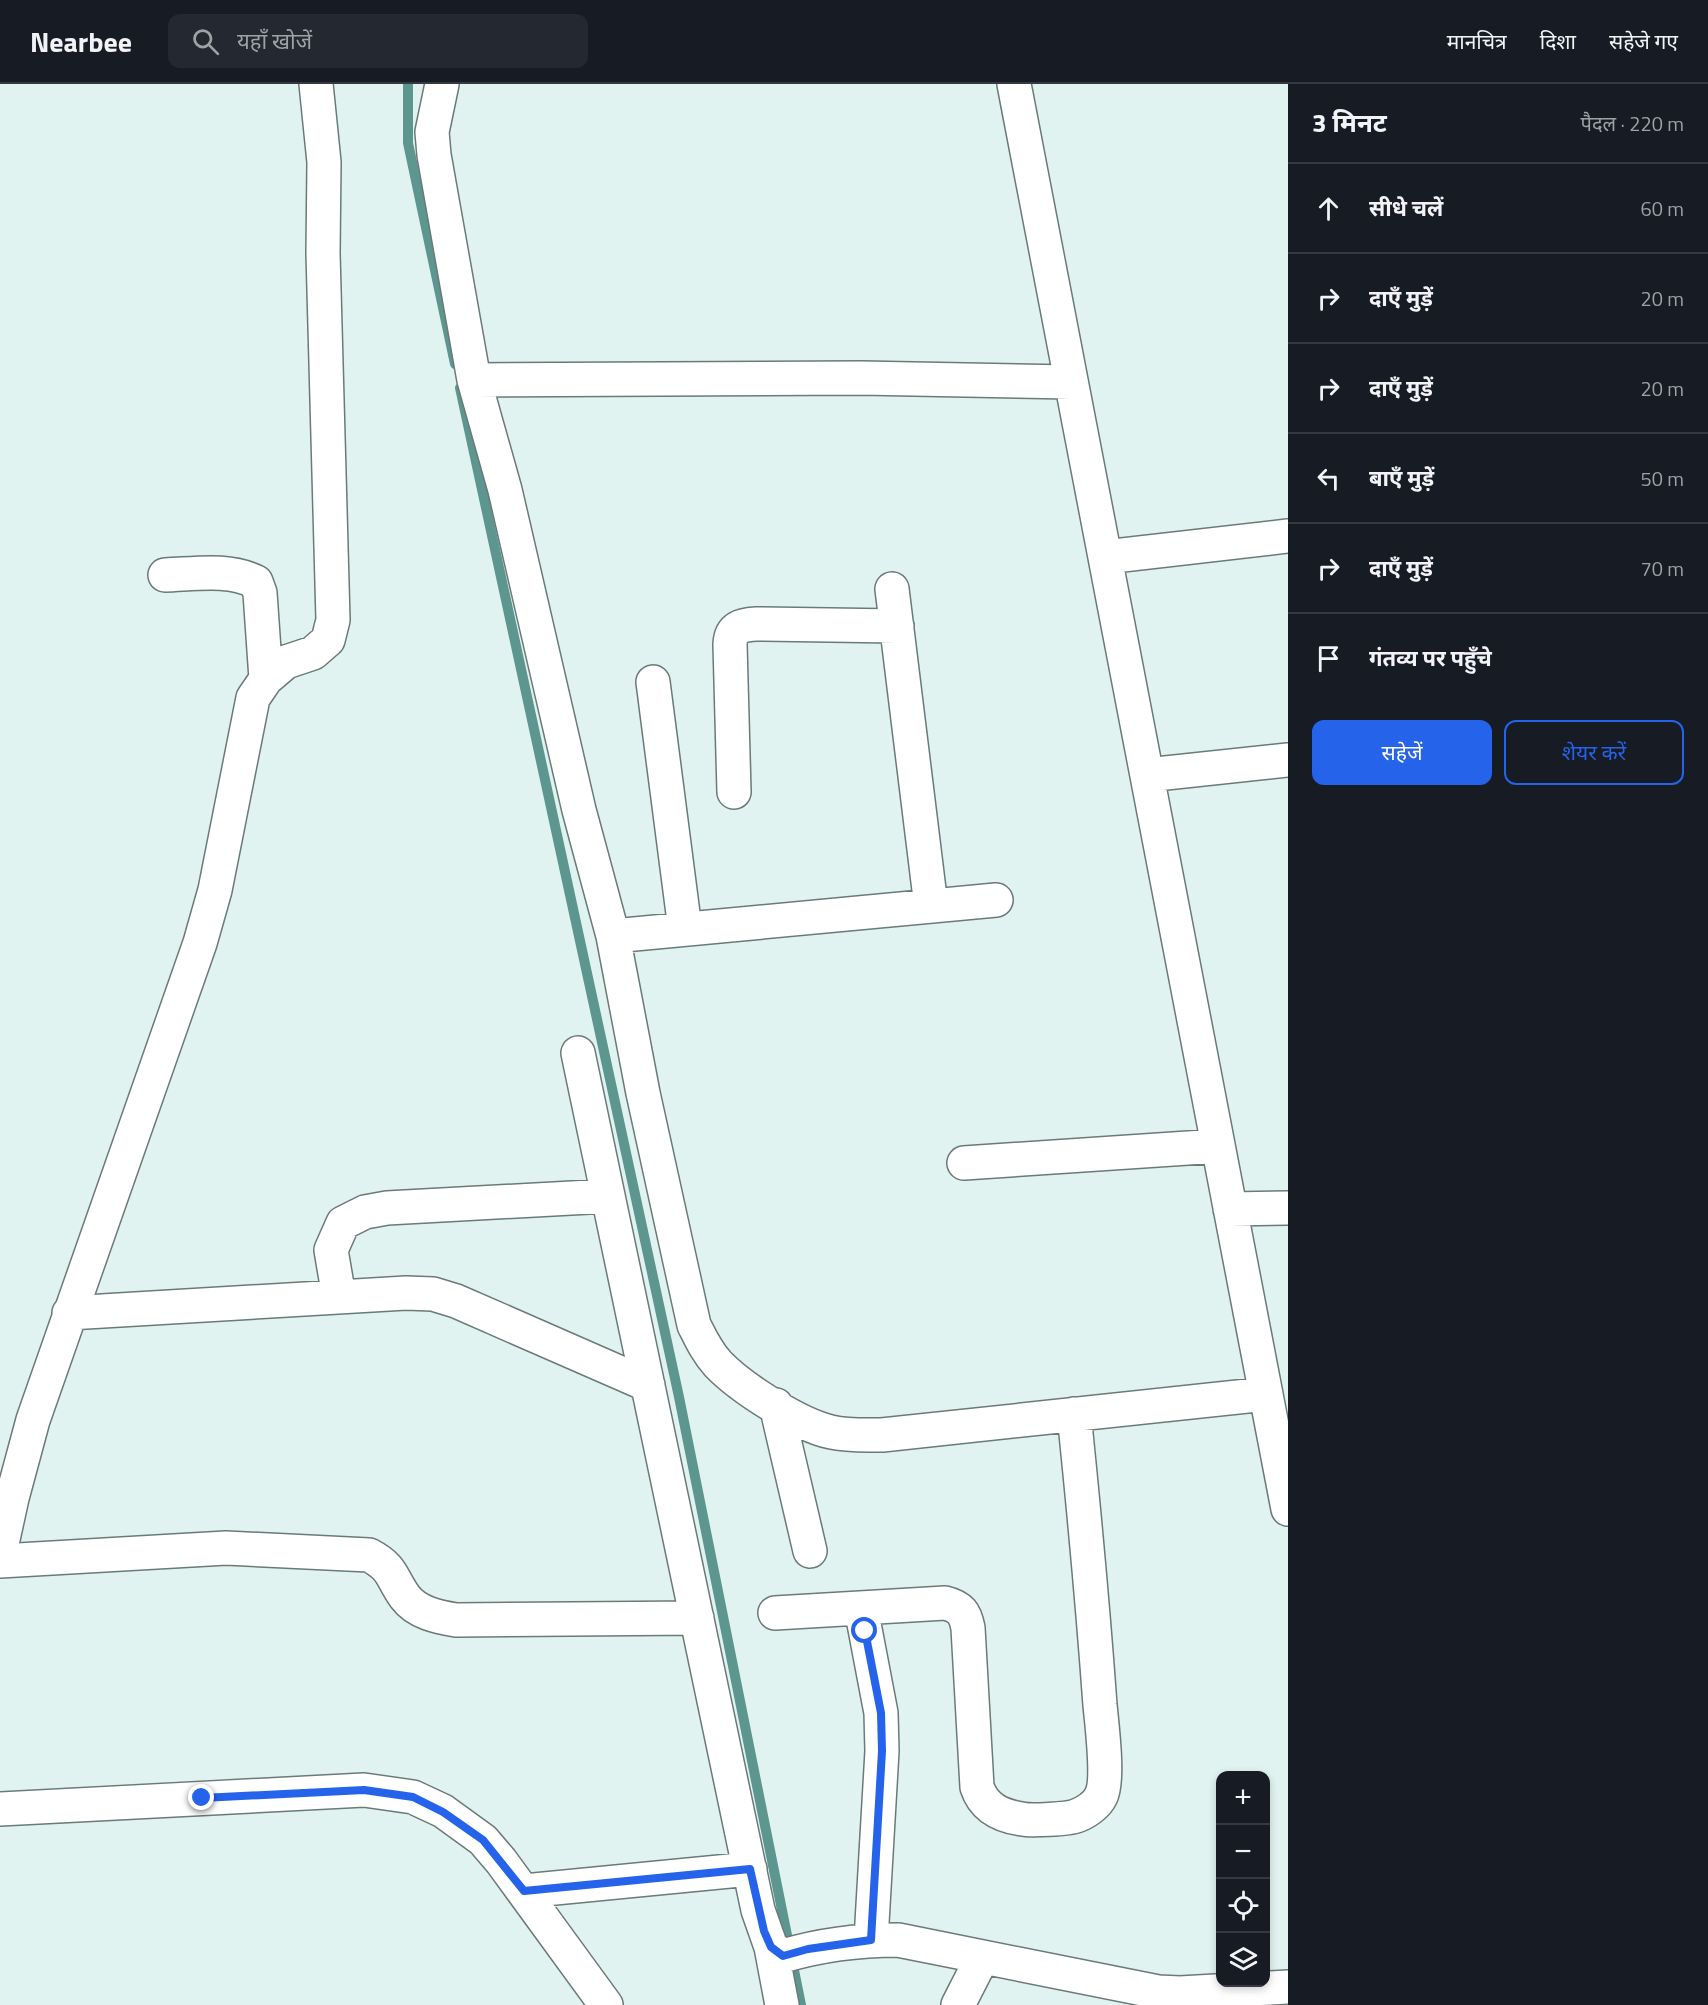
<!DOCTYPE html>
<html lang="hi">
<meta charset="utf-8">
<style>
body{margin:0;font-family:"Titillium Web","Noto Sans Devanagari",sans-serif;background:#242831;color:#f1f3f6}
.controls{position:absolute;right:18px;bottom:18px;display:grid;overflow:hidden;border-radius:12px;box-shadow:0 3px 9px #0003}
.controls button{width:54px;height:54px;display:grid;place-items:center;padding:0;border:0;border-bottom:2px solid #363941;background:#171b24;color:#f1f3f6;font:30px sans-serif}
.stop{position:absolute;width:18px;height:18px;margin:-14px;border:4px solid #2563eb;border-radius:50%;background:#fff}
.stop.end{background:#2563eb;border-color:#fff;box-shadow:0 2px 6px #0008}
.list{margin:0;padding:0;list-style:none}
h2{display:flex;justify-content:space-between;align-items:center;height:78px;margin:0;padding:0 24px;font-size:26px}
h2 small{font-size:20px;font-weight:400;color:#9ea1a6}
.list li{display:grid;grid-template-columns:39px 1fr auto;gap:18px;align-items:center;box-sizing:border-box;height:90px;padding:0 24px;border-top:2px solid #363941}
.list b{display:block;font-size:22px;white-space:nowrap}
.list em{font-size:20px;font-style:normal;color:#9ea1a6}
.actions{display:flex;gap:12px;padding:18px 24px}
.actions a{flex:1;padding:14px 0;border:2px solid #2563eb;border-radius:12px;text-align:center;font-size:21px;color:#2563eb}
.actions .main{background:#2563eb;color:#fff}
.icon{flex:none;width:33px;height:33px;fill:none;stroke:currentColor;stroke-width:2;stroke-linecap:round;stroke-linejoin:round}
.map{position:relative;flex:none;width:1288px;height:1921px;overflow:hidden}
header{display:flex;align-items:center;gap:36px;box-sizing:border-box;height:84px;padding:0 30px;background:#171b24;border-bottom:2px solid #363941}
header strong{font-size:28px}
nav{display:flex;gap:33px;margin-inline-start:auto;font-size:21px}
.search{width:420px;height:54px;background:#242831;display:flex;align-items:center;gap:15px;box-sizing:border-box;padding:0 21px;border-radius:12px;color:#9ea1a6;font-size:22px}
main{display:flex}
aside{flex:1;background:#171b24}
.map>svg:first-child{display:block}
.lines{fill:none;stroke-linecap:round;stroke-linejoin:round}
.stream{stroke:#5c968e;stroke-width:10}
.minor-casing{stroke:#6a7a77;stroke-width:36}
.minor{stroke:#fff;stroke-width:33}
.route{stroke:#2563eb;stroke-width:8}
</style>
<header>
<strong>Nearbee</strong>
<div class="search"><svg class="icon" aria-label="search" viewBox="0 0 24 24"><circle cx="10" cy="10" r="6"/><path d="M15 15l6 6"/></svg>यहाँ खोजें</div>
<nav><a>मानचित्र</a><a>दिशा</a><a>सहेजे गए</a></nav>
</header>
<main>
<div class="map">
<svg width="1288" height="1921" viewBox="0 0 1288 1921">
<rect width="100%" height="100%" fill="#e1f3f0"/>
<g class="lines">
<!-- stream -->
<path class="stream" d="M408,0v59l47,221
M460,304l219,1009 122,608"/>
<defs>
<path id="minor" d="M442,0l-10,48 2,23 40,225 31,110 74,320 34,126 30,157 51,232c7,14 13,27 24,39 23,24 81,61 113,68 17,4 34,3 51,3l384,-41
M1014,0l274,1425
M474,296l387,-2 210,4
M1105,473l183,-21
M165,491c30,-1 64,-7 91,7l4,11 6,86
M892,505l39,317
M653,598l32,247
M1147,691l141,-15
M734,708l-4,-148c1,-17 11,-19 26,-20l141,2
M613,852l383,-36
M578,969l180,857 13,37 12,9c37,-11 76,-16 115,-16l260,52 22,1 108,-6
M964,1079l254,-17
M1230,1125l58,-1
M339,1213l-8,-47 12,-27 22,-11 22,-4 221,-12
M69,1229l337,-20 27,1 23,7 192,84
M776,1321l34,146
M0,1469l12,-55 21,-78 167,-477 15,-53 38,-192 13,-19 20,-17 27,-9 15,-13 5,-20 -10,-367 1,-91 -8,-78
M0,1477l226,-13 143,7c25,13 22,23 36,42 12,16 33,20 51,23l241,-2
M861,1524l20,105 1,38 -11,189
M775,1529l170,-10c16,4 20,10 23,25l9,159c7,21 24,29 45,32 9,2 46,0 54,-3 9,-3 21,-11 25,-20 8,-16 1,-70 -1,-91 -7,-97 -16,-194 -26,-291
M0,1725l364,-19 49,7 30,14 40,29 18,21 105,144
M524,1807l226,-22
M771,1863l11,58
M958,1921l24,-47"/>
</defs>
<!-- minor casing -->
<use href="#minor" class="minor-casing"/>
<!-- minor -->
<use href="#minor" class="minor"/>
</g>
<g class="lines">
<!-- route -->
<path class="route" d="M202,1714l162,-8 49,7 30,15 40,28 41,51 226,-22 14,62 7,16 12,9 25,-7 63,-9 11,-189 -1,-38 -16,-82"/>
</g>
</svg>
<div class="controls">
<button>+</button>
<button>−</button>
<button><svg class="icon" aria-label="locate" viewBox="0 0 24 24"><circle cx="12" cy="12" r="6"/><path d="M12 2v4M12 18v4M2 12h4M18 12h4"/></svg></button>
<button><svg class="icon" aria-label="layers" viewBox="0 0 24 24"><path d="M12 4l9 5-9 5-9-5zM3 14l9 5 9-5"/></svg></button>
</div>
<div class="stop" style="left:865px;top:1547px"></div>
<div class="stop end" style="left:202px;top:1714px"></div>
</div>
<aside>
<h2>3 मिनट<small>पैदल · 220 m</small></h2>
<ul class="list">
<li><svg class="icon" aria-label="ahead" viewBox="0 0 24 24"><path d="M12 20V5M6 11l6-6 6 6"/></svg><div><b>सीधे चलें</b></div><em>60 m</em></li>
<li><svg class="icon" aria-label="right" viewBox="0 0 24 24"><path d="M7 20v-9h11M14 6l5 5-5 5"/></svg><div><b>दाएँ मुड़ें</b></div><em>20 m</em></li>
<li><svg class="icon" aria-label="right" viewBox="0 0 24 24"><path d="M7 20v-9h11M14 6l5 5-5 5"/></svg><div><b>दाएँ मुड़ें</b></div><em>20 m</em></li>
<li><svg class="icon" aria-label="left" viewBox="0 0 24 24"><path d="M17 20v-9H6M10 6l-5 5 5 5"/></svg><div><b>बाएँ मुड़ें</b></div><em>50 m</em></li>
<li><svg class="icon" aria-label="right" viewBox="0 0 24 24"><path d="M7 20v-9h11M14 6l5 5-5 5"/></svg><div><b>दाएँ मुड़ें</b></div><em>70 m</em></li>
<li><svg class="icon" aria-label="arrive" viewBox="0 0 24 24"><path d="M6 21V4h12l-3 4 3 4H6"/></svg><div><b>गंतव्य पर पहुँचे</b></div></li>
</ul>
<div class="actions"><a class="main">सहेजें</a><a>शेयर करें</a></div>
</aside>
</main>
